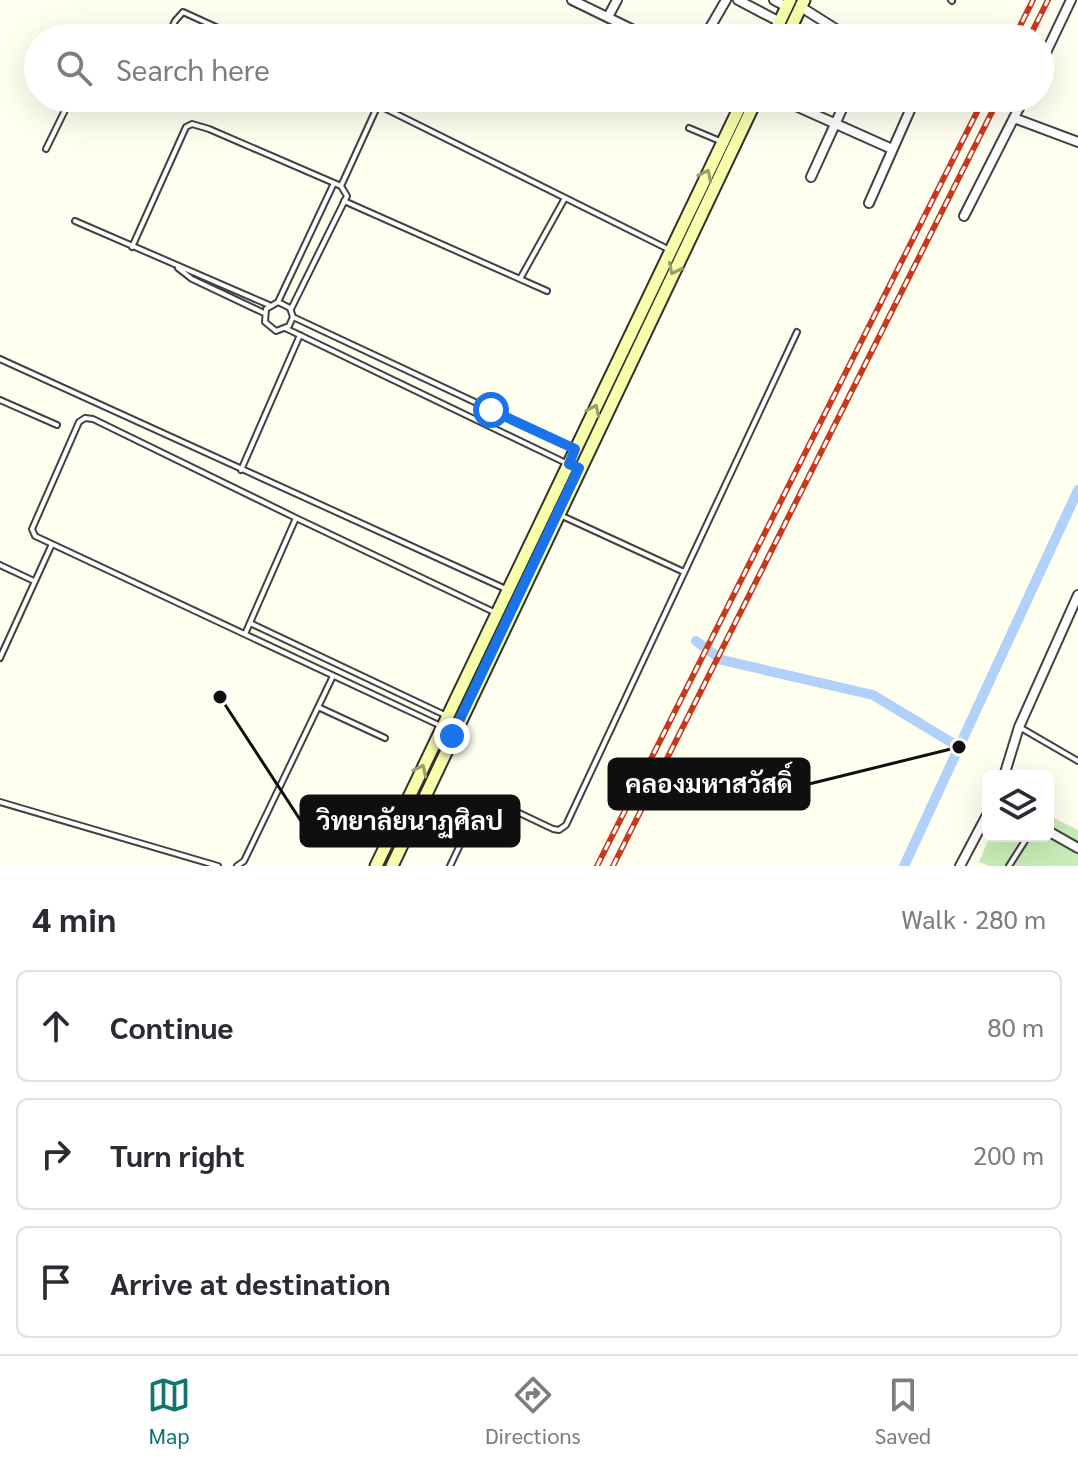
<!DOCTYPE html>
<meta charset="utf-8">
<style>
body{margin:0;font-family:Georgia,Sarabun,serif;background:#f2f2f3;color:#2b2b33}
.controls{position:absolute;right:24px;bottom:24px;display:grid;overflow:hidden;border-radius:12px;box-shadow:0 8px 32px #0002}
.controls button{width:72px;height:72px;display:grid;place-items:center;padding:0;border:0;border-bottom:2px solid #e1e1e2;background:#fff;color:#2b2b33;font:40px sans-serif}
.stop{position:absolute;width:24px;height:24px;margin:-18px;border:6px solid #1a73e8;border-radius:50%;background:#fff}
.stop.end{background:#1a73e8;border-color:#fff;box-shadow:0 2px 8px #0008}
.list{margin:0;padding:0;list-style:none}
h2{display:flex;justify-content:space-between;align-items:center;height:104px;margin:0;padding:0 32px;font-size:34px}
h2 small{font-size:26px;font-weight:400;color:#7c7c81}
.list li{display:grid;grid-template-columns:52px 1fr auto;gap:24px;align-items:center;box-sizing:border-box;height:112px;margin:0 16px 16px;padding:0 16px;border:2px solid #e1e1e2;border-radius:12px}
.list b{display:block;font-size:30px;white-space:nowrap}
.list em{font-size:26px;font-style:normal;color:#7c7c81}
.icon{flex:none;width:44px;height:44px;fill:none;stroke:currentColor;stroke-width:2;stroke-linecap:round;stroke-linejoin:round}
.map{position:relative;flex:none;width:1078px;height:866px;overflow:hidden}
.search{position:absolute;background:#fff;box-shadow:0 8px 32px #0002;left:24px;right:24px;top:24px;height:88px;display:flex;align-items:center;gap:20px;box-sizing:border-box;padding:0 28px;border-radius:44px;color:#7c7c81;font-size:30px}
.sheet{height:488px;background:#fff}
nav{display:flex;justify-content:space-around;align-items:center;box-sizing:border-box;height:112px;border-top:2px solid #e1e1e2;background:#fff;font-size:22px;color:#7c7c81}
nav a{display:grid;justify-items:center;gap:4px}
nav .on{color:#0f766e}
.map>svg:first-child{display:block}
.green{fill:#c8edb7}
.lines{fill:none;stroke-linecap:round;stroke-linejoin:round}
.canal{stroke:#b1d0fa;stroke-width:10}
.lane-casing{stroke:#424242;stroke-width:8}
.street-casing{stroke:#424242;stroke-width:12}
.secondary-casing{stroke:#313131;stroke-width:15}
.lane{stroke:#fff;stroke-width:4}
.street{stroke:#fff;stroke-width:8}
.secondary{stroke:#f8ffab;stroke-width:11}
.rail-casing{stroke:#c9371d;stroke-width:6}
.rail{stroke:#fff;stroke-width:3;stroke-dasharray:9;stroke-linecap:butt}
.oneway{stroke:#9b9f6d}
.route{stroke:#1a73e8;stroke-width:10}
.leader{fill:none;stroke:#0f0f0f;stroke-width:3}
.callout-dot{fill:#0f0f0f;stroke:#fff;stroke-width:3}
.callout{fill:#0f0f0f;stroke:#0f0f0f;stroke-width:3}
.callout-label{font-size:26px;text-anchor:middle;font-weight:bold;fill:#fff}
</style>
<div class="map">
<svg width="1078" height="866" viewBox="0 0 1078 866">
<rect width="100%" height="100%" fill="#fffff0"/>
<!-- green -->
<path class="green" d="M1048,815l30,15v36h-89l-10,-4 11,-26h58z"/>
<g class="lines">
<!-- canal -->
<path class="canal" d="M696,641l26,19 151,35 86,52
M904,866l174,-376"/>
<defs>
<path id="lane" d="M951,0l1,1
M167,38l8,-17 8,-9 57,26
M364,98l306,152
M689,128l31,13
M46,149l25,-51
M341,186l37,-81
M344,201l203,90
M75,221l194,84
M132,247l54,-120 6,-3 17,5 132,57 6,10 -56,113
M178,268l14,11 72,34
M520,279l45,-81
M278,302l12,6 3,9 -4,9 -13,5 -11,-9 1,-13 12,-7 56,-119
M293,317l280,131
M285,328l281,135
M0,359l508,231
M0,400l57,25
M241,470l59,-135
M560,515l124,57
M296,518l200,95
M0,565l34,16
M250,623l197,93
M245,634l51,-116 -203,-99 -8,-1 -6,4 -47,107 3,7 406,190
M0,658l52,-114
M318,707l67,31
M1021,728l57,33
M492,800l61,29 6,1 7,-5 231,-493
M0,802l218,64
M237,866l7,-5 89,-185
M450,866l12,-25
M1009,866l19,-30"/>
<path id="street" d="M572,0l78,38
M738,0l42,22
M774,0l13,7
M801,7l49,31
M608,17l9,-17
M704,38l22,-38
M1040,65l31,-65
M778,98l114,51
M1014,118l64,24
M811,177l36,-79
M869,203l42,-95
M964,216l60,-118
M1004,776l15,-49 59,-132
M1048,831l30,17
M960,866l28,-53"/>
<path id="secondary" d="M772,38l18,-38
M786,38l18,-38
M376,866l368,-768
M392,866l365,-768"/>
</defs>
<!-- lane casing -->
<use href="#lane" class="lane-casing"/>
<!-- street casing -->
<use href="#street" class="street-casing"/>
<!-- secondary casing -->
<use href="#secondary" class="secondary-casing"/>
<!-- lane -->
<use href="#lane" class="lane"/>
<!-- street -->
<use href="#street" class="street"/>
<!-- secondary -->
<use href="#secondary" class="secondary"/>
<defs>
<path id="rail" d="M1014,38l19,-38
M1029,38l19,-38
M597,866l387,-768
M613,866l386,-768"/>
</defs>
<!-- rail casing -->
<use href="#rail" class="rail-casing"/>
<!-- rail -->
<use href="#rail" class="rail"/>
</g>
<!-- one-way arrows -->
<defs><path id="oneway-chevron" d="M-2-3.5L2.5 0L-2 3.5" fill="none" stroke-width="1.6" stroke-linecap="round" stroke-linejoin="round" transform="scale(2)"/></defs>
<g class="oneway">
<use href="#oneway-chevron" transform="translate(706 175) rotate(-64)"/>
<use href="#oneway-chevron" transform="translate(674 269) rotate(116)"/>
<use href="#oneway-chevron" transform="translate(594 410) rotate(-65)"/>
<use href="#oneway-chevron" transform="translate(421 770) rotate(-64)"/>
</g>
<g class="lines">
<!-- route -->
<path class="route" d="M452,736l127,-268 -10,-4 6,-15 -84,-39"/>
</g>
<!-- callouts -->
<path class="leader" d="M959 747L809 784M220 697L301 821"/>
<g class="callout-dot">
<circle cx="959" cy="747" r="8"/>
<circle cx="220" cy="697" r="8"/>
</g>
<g class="callout">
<rect x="609" y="759" width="200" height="50" rx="8"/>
<rect x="301" y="796" width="218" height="50" rx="8"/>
</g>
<g class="callout-label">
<text x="709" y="793">คลองมหาสวัสดิ์</text>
<text x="410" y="830">วิทยาลัยนาฏศิลป</text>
</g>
</svg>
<div class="controls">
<button><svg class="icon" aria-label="layers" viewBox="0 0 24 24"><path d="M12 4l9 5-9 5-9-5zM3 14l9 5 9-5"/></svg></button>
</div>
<div class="stop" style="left:491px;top:410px"></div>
<div class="stop end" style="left:452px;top:736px"></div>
<div class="search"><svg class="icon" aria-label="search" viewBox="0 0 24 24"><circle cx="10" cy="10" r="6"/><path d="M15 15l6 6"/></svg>Search here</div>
</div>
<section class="sheet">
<h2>4 min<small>Walk · 280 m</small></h2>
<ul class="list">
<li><svg class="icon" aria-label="ahead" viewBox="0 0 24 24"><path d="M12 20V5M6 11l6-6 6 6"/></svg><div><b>Continue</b></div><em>80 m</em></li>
<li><svg class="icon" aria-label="right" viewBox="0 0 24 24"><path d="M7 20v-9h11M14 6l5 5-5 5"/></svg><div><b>Turn right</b></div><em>200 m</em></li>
<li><svg class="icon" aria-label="arrive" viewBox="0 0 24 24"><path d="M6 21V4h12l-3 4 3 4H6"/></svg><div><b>Arrive at destination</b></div></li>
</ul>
</section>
<nav>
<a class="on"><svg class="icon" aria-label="map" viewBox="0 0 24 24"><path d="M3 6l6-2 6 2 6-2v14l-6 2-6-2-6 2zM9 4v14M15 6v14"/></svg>Map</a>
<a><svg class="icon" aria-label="directions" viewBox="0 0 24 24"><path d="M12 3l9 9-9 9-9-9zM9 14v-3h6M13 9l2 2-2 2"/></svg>Directions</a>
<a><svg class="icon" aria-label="saved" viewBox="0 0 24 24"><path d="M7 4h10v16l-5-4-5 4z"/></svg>Saved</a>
</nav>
